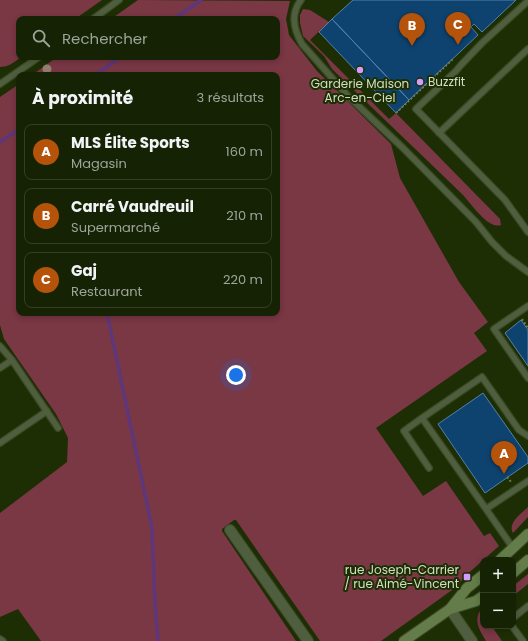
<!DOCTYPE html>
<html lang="fr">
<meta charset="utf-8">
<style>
body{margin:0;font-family:Poppins,sans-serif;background:#232f13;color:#f1f3f6}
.controls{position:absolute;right:12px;bottom:12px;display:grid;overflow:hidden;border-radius:8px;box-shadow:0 2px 6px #0003}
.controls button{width:36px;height:36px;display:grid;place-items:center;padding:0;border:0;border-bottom:1px solid #353f26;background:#162204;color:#f1f3f6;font:20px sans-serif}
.you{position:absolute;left:236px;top:375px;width:14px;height:14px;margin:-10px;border:3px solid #fff;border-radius:50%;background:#1a73e8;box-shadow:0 0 0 6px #1a73e833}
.badge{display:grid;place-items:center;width:26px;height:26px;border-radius:50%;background:#b45309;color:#fff;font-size:13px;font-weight:700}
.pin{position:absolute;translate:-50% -33px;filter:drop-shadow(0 1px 2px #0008)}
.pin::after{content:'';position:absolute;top:21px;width:14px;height:12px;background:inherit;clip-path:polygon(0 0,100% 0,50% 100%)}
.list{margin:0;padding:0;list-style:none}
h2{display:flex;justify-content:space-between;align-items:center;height:52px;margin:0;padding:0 16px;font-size:17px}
h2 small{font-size:13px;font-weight:400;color:#9ea49a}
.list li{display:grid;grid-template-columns:26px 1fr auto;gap:12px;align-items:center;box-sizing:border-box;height:56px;margin:0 8px 8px;padding:0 8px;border:1px solid #353f26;border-radius:8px}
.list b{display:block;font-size:15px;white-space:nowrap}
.list p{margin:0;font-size:13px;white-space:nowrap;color:#9ea49a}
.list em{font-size:13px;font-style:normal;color:#9ea49a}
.icon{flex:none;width:22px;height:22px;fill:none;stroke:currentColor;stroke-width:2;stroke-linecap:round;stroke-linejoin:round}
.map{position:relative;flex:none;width:528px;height:641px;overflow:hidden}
.search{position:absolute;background:#162204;box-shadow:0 2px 6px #0003;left:16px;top:16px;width:264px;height:44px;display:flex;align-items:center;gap:10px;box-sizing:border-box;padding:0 14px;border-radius:8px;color:#9ea49a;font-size:15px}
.panel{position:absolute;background:#162204;box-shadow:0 2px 6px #0003;left:16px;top:72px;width:264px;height:244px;border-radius:8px}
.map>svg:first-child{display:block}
.green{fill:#7a3744}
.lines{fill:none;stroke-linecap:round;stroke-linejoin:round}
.stream{stroke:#5e367a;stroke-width:3.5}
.building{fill:#0e4370;stroke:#5580ac}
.lane-casing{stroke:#3a4a23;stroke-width:8}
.street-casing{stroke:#3a4a23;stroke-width:12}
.secondary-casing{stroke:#3a4a23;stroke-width:12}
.path{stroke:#6c7c58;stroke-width:2;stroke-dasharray:2 2;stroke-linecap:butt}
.lane{stroke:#4f5e3e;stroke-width:5.5}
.street{stroke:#4f5e3e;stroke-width:10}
.secondary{stroke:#647c49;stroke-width:10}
.tree{fill:#948071}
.poi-dot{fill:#d39cfd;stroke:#1d2e05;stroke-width:1.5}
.labels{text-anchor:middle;stroke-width:4;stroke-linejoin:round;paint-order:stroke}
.poi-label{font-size:12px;fill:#d0dfc2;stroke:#1d2e05;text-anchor:start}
</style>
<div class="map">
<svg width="528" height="641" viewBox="0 0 528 641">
<rect width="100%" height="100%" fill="#1d2e05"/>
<!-- green -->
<path class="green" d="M0,0h102l-27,19h-56v38h2c-6,5 -13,10 -21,10z
M138,0l152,1 -4,18 3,16 28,36 74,73 9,34 59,104 29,40 -14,11 13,18 -111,77 47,68 23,-15 38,55 6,-3 9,13 -36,32 -4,7 -78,56h-61l-84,-121h-2l-12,9v2l74,110h-255l-23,-32 -18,8v-104l67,-51 1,-24 -12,-24 -52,-75 -4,-14v-228l19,-13v229h258v-238h-245l25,-18h220v-38h-166z
M303,9l7,1 19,12 -19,18 79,79 7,-6 104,106 1,6c-13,5 -31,-23 -39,-31 -43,-42 -87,-83 -130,-125l-8,-13 -21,-20 -3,-13v-8z
M528,507v10l-15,16c-6,-10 9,-20 15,-26z
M528,574v10l-15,12v-10z
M483,607v19h12l-2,2 9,13h-16c-7,-12 -14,-22 -3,-34z"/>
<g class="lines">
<!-- stream -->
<path class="stream" d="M174,19l27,-19
M95,75l26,-18
M0,142l19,-13
M107,313l45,215 3,76 3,37"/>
</g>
<!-- building -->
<path class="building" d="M353,0h163l-34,32 -8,-8 -3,3 7,8 -69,65 -77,-81z
M332,19l77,81 -13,13 -77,-81z
M521,320l7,10v36l-23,-33z
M483,393l45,64v6l-43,30 -47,-69z"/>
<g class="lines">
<defs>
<path id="lane" d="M301,0c-11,14 -7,30 1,44l46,52 55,52 73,74 16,20 14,14 22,16
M528,1l-46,42 -21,22 -6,7 -39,37 89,91 23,32
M93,19l26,-19
M0,84l39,-27
M439,133l89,-84
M528,306l-34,23 34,49
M0,346l12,14 46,68
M0,368l12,-8
M422,418l-18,13 25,37
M0,443l47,-32
M486,509l-64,-91 60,-41 37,53 9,6
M513,548l-27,-39 42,-28
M513,618l15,-12
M512,626l11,15
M0,639l3,2"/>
<path id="street" d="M230,530l78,111
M450,609l22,32"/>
<path id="secondary" d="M500,560l28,-26
M513,573l15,-13
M450,609l26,-8 7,-5
M404,641l46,-32 17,-21 16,-13"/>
</defs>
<!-- lane casing -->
<use href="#lane" class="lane-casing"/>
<!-- street casing -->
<use href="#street" class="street-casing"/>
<!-- secondary casing -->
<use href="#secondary" class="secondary-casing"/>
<!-- path -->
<path class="path" d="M396,113l57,-54
M522,319l6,9
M507,477l5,6"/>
<!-- lane -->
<use href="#lane" class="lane"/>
<!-- street -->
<use href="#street" class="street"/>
<!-- secondary -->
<use href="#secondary" class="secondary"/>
</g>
<!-- trees -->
<circle class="tree" cx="47" cy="69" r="4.5"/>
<!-- markers -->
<g class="poi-dot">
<circle cx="360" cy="70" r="4"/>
<circle cx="420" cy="82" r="4"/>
<rect x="463" y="573" width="8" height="8" rx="2"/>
</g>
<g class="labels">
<!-- poi labels -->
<g class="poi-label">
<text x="428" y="86">Buzzfit</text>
<text x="360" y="88" text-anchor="middle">Garderie Maison<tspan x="360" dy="14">Arc-en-Ciel</tspan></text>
<text x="459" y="574" text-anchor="end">rue Joseph-Carrier<tspan x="459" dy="14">/ rue Aimé-Vincent</tspan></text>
</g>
</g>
</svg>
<div class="controls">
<button>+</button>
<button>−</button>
</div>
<div class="you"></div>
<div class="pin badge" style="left:504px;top:474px">A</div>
<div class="pin badge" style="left:412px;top:46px">B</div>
<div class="pin badge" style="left:458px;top:45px">C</div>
<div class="search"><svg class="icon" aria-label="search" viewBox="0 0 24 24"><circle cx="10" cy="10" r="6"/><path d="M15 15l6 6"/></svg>Rechercher</div>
<section class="panel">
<h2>À proximité<small>3 résultats</small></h2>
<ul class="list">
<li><span class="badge">A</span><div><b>MLS Élite Sports</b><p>Magasin</p></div><em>160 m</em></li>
<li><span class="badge">B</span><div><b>Carré Vaudreuil</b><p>Supermarché</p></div><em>210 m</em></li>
<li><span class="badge">C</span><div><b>Gaj</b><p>Restaurant</p></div><em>220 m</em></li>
</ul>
</section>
</div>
